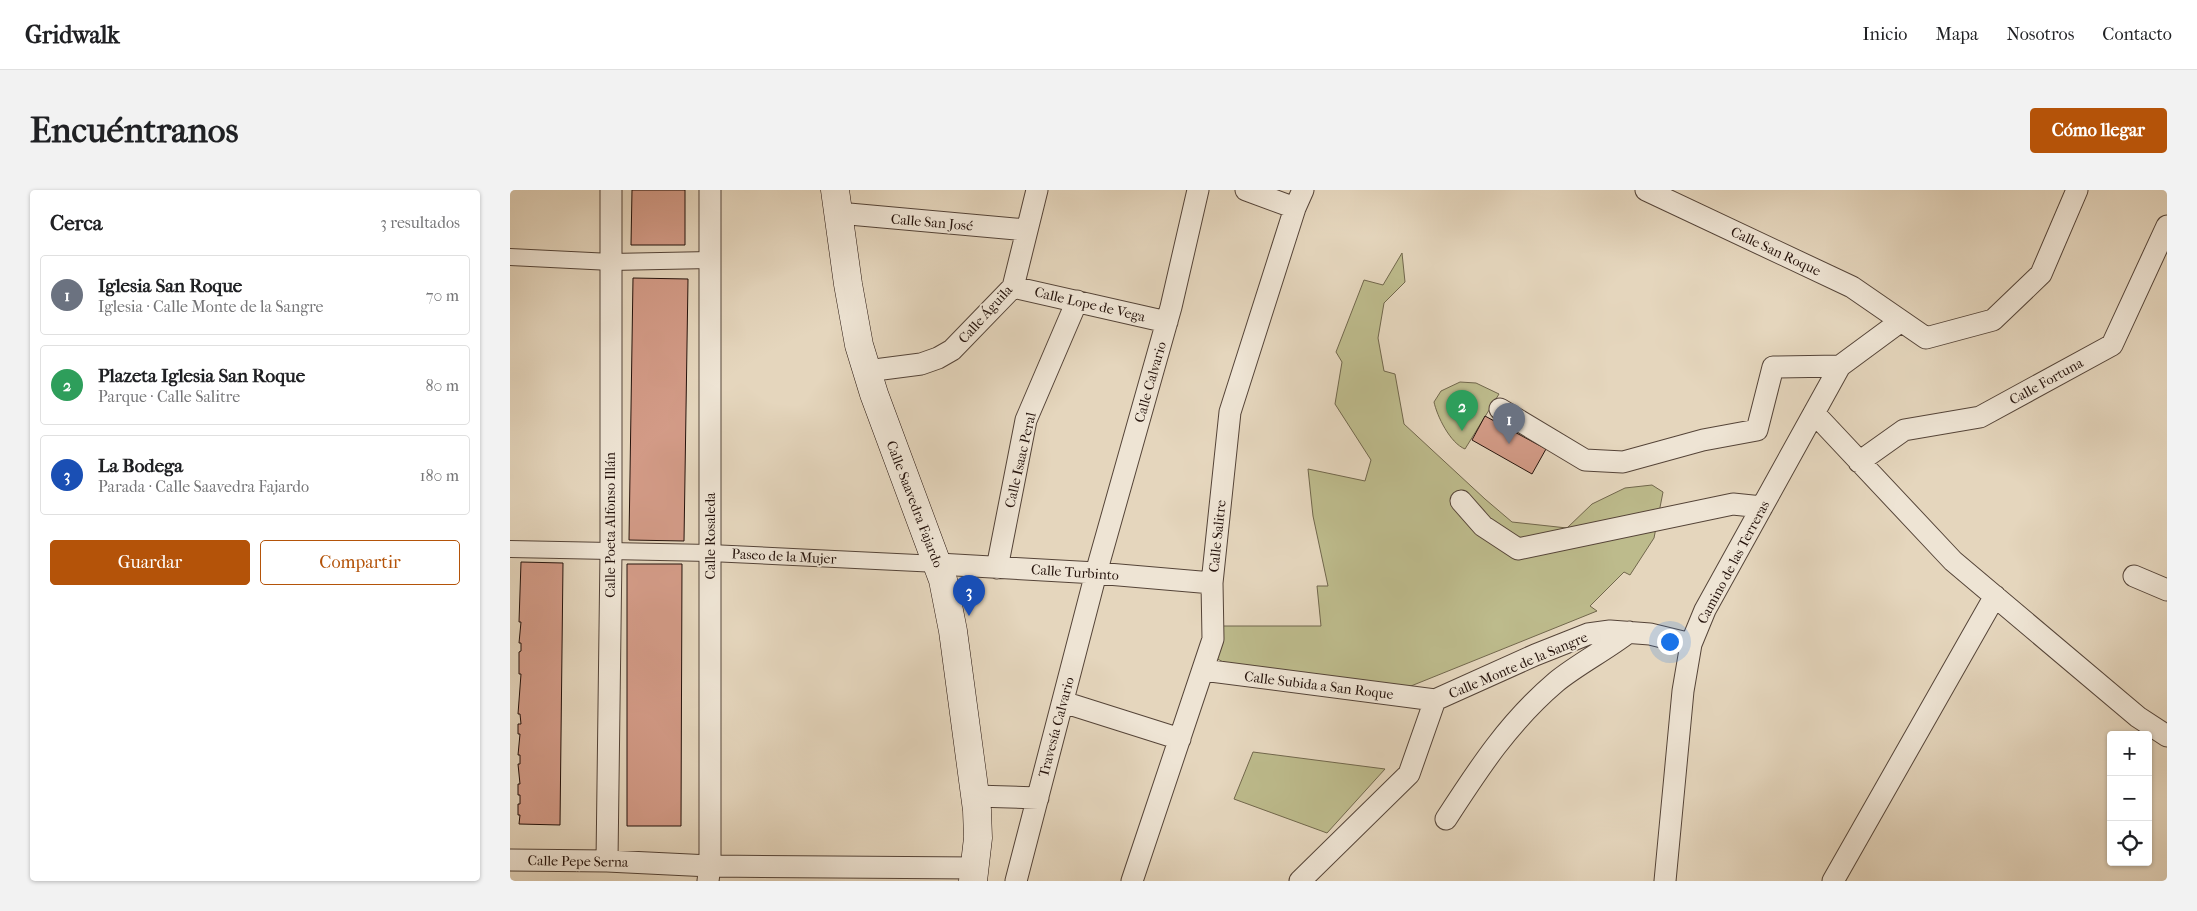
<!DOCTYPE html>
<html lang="es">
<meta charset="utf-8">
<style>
body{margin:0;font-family:"IM FELL French Canon",serif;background:#f2f2f2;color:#202124}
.controls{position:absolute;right:15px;bottom:15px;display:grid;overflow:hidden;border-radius:5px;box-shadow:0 1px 4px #0004}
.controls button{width:45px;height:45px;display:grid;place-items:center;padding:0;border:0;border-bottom:1px solid #e0e0e0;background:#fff;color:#202124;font:25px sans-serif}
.you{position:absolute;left:1159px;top:451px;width:18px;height:18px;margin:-12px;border:4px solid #fff;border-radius:50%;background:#1a73e8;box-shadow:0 0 0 8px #1a73e833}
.badge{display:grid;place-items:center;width:32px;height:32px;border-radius:50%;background:#b45309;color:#fff;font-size:16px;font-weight:700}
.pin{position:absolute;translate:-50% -41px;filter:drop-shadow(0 1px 2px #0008)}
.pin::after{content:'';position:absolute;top:26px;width:18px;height:15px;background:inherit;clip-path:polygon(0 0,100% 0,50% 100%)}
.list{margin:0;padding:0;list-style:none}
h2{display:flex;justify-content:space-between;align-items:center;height:65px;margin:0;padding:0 20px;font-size:21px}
h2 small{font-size:16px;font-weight:400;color:#757577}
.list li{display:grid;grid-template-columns:32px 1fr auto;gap:15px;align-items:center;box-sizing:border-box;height:80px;margin:0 10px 10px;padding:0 10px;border:1px solid #e0e0e0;border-radius:5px}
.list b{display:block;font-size:19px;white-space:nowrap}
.list p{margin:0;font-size:16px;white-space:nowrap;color:#757577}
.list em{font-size:16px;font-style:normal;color:#757577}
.actions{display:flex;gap:10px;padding:15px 20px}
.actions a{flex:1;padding:11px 0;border:1px solid #b45309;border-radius:5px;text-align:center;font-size:18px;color:#b45309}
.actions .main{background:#b45309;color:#fff}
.icon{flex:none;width:28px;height:28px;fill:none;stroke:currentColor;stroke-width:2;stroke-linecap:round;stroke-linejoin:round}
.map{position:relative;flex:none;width:1657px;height:691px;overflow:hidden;border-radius:5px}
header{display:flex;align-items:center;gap:30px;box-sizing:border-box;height:70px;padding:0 25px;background:#fff;border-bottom:1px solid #e0e0e0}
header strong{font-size:24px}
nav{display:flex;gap:28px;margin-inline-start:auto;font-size:18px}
.intro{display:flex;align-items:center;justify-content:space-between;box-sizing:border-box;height:120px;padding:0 30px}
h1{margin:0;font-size:35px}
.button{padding:12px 22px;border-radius:5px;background:#b45309;color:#fff;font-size:18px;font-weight:700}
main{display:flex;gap:30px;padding:0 30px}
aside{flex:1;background:#fff;border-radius:5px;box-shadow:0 1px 4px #0004}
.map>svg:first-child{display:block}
.green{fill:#bdbb8c;stroke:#71674c}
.building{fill:#d39b87;stroke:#25130c}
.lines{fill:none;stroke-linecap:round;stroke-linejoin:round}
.pedestrian-casing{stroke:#554438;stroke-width:18}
.minor-casing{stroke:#554438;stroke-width:23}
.secondary-casing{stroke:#25130c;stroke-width:29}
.pedestrian{stroke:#eee4d4;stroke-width:16}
.minor{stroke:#eee4d4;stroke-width:21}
.secondary{stroke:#eee4d4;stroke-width:28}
.labels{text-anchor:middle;stroke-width:4;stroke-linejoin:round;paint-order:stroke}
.street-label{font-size:14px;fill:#25130c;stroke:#eee4d4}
</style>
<header>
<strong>Gridwalk</strong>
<nav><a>Inicio</a><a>Mapa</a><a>Nosotros</a><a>Contacto</a></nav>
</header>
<div class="intro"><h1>Encuéntranos</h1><a class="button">Cómo llegar</a></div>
<main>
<aside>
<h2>Cerca<small>3 resultados</small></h2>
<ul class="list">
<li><span class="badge" style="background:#6b7280">1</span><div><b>Iglesia San Roque</b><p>Iglesia · Calle Monte de la Sangre</p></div><em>70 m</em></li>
<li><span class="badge" style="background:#2e9e5b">2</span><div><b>Plazeta Iglesia San Roque</b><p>Parque · Calle Salitre</p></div><em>80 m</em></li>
<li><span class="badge" style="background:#1a4fb4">3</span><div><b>La Bodega</b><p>Parada · Calle Saavedra Fajardo</p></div><em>180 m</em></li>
</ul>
<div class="actions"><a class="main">Guardar</a><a>Compartir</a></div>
</aside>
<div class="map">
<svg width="1657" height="691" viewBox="0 0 1657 691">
<rect width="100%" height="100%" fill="#e5d6bd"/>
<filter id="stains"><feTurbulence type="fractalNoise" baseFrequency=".004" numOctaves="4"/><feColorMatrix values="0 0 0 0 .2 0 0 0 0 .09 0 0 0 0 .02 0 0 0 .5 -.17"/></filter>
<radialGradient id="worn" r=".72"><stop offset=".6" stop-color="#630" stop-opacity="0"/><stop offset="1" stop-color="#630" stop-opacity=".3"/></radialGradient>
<!-- green -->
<path class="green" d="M892,63l3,29 -21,21 -6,35 6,33 11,3 9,50 81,75 27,23 55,6 25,-24 33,-16 27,-3 11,7 -9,46 -24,37 -6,-3 -34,34 7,5 -191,77 -180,-25 -11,-5 8,-32h98l-4,-40h11l-15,-70 -5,-47 57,12 6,-21 -36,-56 7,-42 -6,-10 28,-72 19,5z
M950,192l16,1 23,11 -34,55c-15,-6 -28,-33 -31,-47l7,-11z
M743,562l132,17 -58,64 -93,-34z"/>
<!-- building -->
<path class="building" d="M122,0h53v55h-54z
M123,88l55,1 -4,262 -55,-1z
M975,226l61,33 -14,25 -60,-34z
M11,372l42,1 -3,262 -41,-1 1,-9h-2v-11h2v-9h-2v-11h2l-2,-20h2v-9h-2l2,-21h-2v-10h3l-1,-10h-2l3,-40h-2v-22l2,-1v-8h-2l2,-21h-2z
M117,374h55l-1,262h-54z"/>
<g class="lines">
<defs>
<path id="pedestrian" d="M0,67l101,5 99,-2
M0,359l200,4 228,11"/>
<path id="minor" d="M736,0l49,18
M1136,0l206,97 74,51 67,-18 48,-46 36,-84
M328,23l189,17
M503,97l154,35
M357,181l54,-7 17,-6 14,-8 61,-63 24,-97
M990,219l85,51 38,2 80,-22 54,-10 16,-63 67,-1
M1304,223l139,148 185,156 29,19
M1349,272l45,-32 76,-13 132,-72 55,-119
M951,311l22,25 35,23 215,-45 29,3
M428,374l158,9 116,10
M487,378l29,-148 51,-119
M1624,386l33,14
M693,480l232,30
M925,510l100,-45 53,-21 22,-3 40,3 41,10
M553,512l117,37
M465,606l63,2
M936,629c33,-51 63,-97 110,-137 22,-18 50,-32 73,-50
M0,670l97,1 103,5 266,2
M97,671l4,-309v-362
M198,691l2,-15v-676
M506,691l80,-308 75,-266 27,-117
M622,691l81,-242 -1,-56 18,-171 65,-204 8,-18
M790,691l109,-107 26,-74
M1155,691l18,-190 8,-47 14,-34 135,-244 61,-45
M1323,691l162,-285"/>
<path id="secondary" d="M325,0l13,94 11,61 15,49 69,186 10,51 24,179 1,28 -5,43"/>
</defs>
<!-- pedestrian casing -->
<use href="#pedestrian" class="pedestrian-casing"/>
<!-- minor casing -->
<use href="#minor" class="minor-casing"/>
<!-- secondary casing -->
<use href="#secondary" class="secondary-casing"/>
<!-- pedestrian -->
<use href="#pedestrian" class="pedestrian"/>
<!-- minor -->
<use href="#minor" class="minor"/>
<!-- secondary -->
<use href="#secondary" class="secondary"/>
</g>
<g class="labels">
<!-- street labels -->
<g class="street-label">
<text transform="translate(422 32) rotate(5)" y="5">Calle San José</text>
<text transform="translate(1266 61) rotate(25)" y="5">Calle San Roque</text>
<text transform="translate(580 114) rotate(13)" y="5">Calle Lope de Vega</text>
<text transform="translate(475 124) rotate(-48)" y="5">Calle Águila</text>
<text transform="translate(1536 191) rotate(-29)" y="5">Calle Fortuna</text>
<text transform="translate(640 192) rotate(-74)" y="5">Calle Calvario</text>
<text transform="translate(510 270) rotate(-77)" y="5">Calle Isaac Peral</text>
<text transform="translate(405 314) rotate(69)" y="5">Calle Saavedra Fajardo</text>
<text transform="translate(100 335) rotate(-90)" y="5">Calle Poeta Alfonso Illán</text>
<text transform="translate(200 346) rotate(-90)" y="5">Calle Rosaleda</text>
<text transform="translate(707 346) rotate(-84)" y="5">Calle Salitre</text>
<text transform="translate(274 366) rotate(3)" y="5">Paseo de la Mujer</text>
<text transform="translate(1223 372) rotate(-62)" y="5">Camino de las Terreras</text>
<text transform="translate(565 382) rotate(4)" y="5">Calle Turbinto</text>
<text transform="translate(1008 475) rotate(-23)" y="5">Calle Monte de la Sangre</text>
<text transform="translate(809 495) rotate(7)" y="5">Calle Subida a San Roque</text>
<text transform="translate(546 537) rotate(-75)" y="5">Travesía Calvario</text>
<text transform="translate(68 671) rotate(1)" y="5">Calle Pepe Serna</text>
</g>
</g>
<rect width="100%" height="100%" filter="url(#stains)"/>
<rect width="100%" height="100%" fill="url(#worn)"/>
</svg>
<div class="controls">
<button>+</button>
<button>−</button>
<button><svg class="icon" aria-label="locate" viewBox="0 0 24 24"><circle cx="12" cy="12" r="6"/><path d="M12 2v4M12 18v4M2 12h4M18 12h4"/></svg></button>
</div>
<div class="you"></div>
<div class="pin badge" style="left:999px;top:254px;background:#6b7280">1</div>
<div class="pin badge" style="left:952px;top:241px;background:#2e9e5b">2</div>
<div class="pin badge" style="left:459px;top:426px;background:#1a4fb4">3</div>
</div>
</main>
